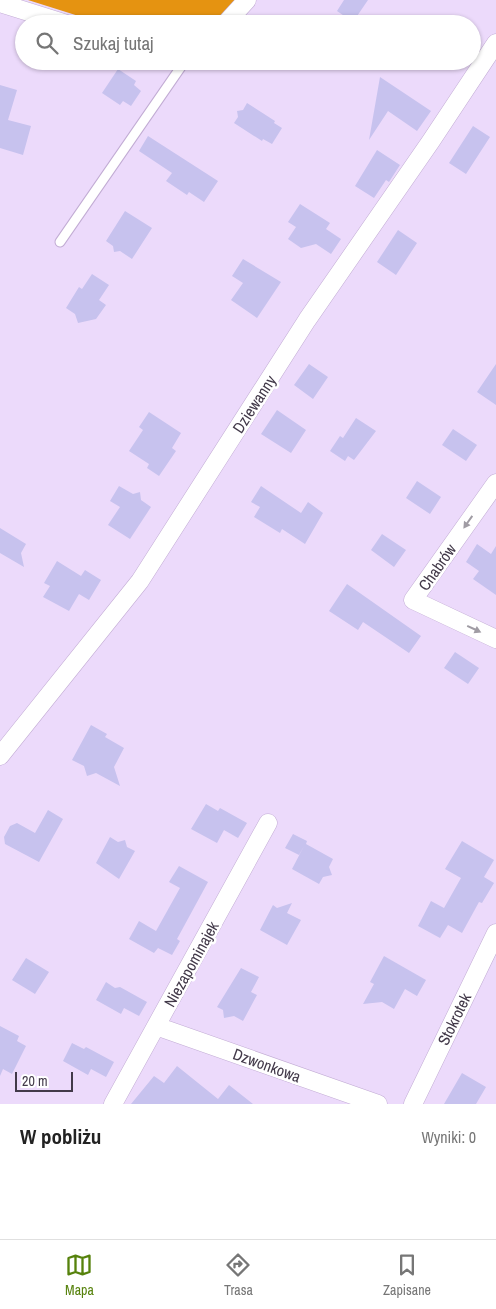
<!DOCTYPE html>
<html lang="pl">
<meta charset="utf-8">
<style>
body{margin:0;font-family:"Archivo Narrow",sans-serif;background:#f2f2f2;color:#222}
.scale{position:absolute;left:15px;bottom:12px;width:58px;box-sizing:border-box;padding-left:5px;border:2px solid #423949;border-top:0;font-size:14px;line-height:18px;white-space:nowrap;color:#423949;-webkit-text-stroke:4px #fff;paint-order:stroke}
.list{margin:0;padding:0;list-style:none}
h2{display:flex;justify-content:space-between;align-items:center;height:65px;margin:0;padding:0 20px;font-size:21px}
h2 small{font-size:16px;font-weight:400;color:#767676}
.icon{flex:none;width:28px;height:28px;fill:none;stroke:currentColor;stroke-width:2;stroke-linecap:round;stroke-linejoin:round}
.map{position:relative;flex:none;width:496px;height:1104px;overflow:hidden}
.search{position:absolute;background:#fff;box-shadow:0 1px 4px #0004;left:15px;right:15px;top:15px;height:55px;display:flex;align-items:center;gap:12px;box-sizing:border-box;padding:0 18px;border-radius:28px;color:#767676;font-size:19px}
.sheet{height:135px;background:#fff}
nav{display:flex;justify-content:space-around;align-items:center;box-sizing:border-box;height:70px;border-top:1px solid #e0e0e0;background:#fff;font-size:14px;color:#767676}
nav a{display:grid;justify-items:center;gap:2px}
nav .on{color:#56820c}
.map>svg:first-child{display:block}
.forest{fill:#e59311}
.building{fill:#c7c2ee}
.lines{fill:none;stroke-linecap:round;stroke-linejoin:round}
.lane-casing{stroke:#c2acd4;stroke-width:11}
.street-casing{stroke:#c2acd4;stroke-width:19}
.lane{stroke:#fff;stroke-width:9}
.street{stroke:#fff;stroke-width:18}
.oneway{fill:#a09ca4}
.labels{text-anchor:middle;stroke-width:5;stroke-linejoin:round;paint-order:stroke}
.street-label{font-size:16px;fill:#423949;stroke:#fff}
</style>
<div class="map">
<svg width="496" height="1104" viewBox="0 0 496 1104">
<rect width="100%" height="100%" fill="#ecdafb"/>
<!-- forest -->
<path class="forest" d="M28,0h208l-21,24h-111z"/>
<!-- building -->
<path class="building" d="M344,0h24l-15,22 -16,-11z
M118,69l18,12 -2,4 7,6 -10,15 -8,-5 -3,4 -18,-12z
M380,77l51,34 -14,20 -29,-20 -19,29z
M0,85l17,5 -9,30 23,6 -8,29 -23,-7z
M247,103l28,18 -1,2 8,5 -10,16 -9,-5 -1,2 -28,-18 4,-6 -1,-6 6,-1z
M473,126l17,11 -24,37 -17,-11z
M148,136l70,45 -14,21 -15,-10 -2,3 -21,-14 6,-8 -33,-22z
M377,150l23,15 -11,17 -3,-2 -12,18 -19,-12z
M300,204l30,19 -4,6 15,10 -10,15 -15,-10 -15,4 -13,-9 8,-12 -8,-5z
M125,211l27,17 -20,31 -12,-8 -6,1 -1,-6 -7,-5z
M398,230l19,13 -21,32 -19,-13z
M243,259l38,23 -24,36 -26,-18 12,-17 -11,-7z
M92,274l17,11 -10,15 7,5 -10,14 -18,4 -3,-9 -9,-6 13,-21 3,2z
M309,364l19,13 -15,22 -19,-14z
M496,364v41l-19,-13z
M277,410l29,20 -15,23 -30,-19z
M149,412l32,21 -9,15 4,3 -17,25 -12,-8 2,-4 -20,-13 14,-21 -4,-3z
M356,418l20,13 -22,29 -6,-4 -3,5 -15,-10 10,-15 3,2z
M453,429l24,16 -11,16 -24,-16z
M417,481l24,16 -11,17 -24,-16z
M119,486l14,8 7,-2 1,8 10,7 -21,32 -22,-14 12,-18 -10,-6z
M261,486l40,27 7,-11 15,11 -18,31 -23,-15 -2,4 -26,-16 6,-10 -9,-5z
M0,528l26,16 -5,9 3,14 -24,-14z
M382,534l24,16 -12,17 -23,-17z
M477,544l14,10 5,-8v49l-23,-16 6,-8 -13,-9z
M57,561l24,15 4,-6 16,10 -12,20 -10,-6 -10,17 -26,-14 7,-11 -6,-3z
M347,584l74,52 -12,17 -46,-31 -5,8 -29,-19z
M455,652l24,16 -11,16 -24,-16z
M91,725l16,9 -2,3 19,11 -10,19 6,19 -24,-13 -9,3 -3,-10 -12,-6z
M206,804l12,7 2,-3 27,15 -9,15 -14,-8 -7,13 -26,-14z
M48,810l15,9 -24,43 -34,-18 -1,-7 6,-11 7,-3 18,10z
M293,834l14,7 -1,3 27,15 -4,8 3,8 -9,2 -4,7 -27,-15 12,-23 -5,9 -14,-7z
M110,837l8,5 7,-2 2,7 8,4 -16,28 -23,-16z
M462,841l32,19 -10,17 10,6 -12,20 -3,-1 -17,31 -14,-8 -8,13 -22,-12 13,-25 13,7 17,-30 -16,-9z
M179,866l29,16 -31,57 3,2 -8,14 -14,-7 -4,5 -25,-14 10,-18 17,10 24,-43 -11,-6z
M292,903l-5,10 14,7 -14,25 -27,-15 13,-25 4,3z
M384,956l42,24 -9,16 -12,-7 -11,20 -12,-7 -19,2 11,-20 -4,-2z
M26,958l23,14 -14,22 -23,-14z
M241,968l18,9 -8,15 6,3 -14,26 -9,-5 -10,2 -1,-8 -6,-3z
M106,982l9,6 5,-1 27,15 -8,14 -15,-8 -3,6 -25,-14z
M0,1026l19,10 -2,5 9,5 -14,28 -9,-5 -3,7z
M72,1043l12,6 2,-2 28,15 -8,15 -15,-8 -3,6 -25,-14z
M177,1066l41,33 11,-14 24,19h-122l23,-28 10,7z
M462,1073l24,14 -10,17h-32z"/>
<g class="lines">
<defs>
<path id="lane" d="M60,242l125,-181"/>
<path id="street" d="M0,3l67,21
M225,24l22,-24
M496,483l-83,117 83,39
M0,756l140,-175 167,-261 124,-179 65,-98
M156,1026l222,78
M113,1104l155,-281
M413,1104l83,-171"/>
</defs>
<!-- lane casing -->
<use href="#lane" class="lane-casing"/>
<!-- street casing -->
<use href="#street" class="street-casing"/>
<!-- lane -->
<use href="#lane" class="lane"/>
<!-- street -->
<use href="#street" class="street"/>
</g>
<!-- one-way arrows -->
<defs><path id="oneway-solid" d="M-6-.8H1V-3.2L6.5 0L1 3.2V.8H-6Z" transform="scale(1.25)"/></defs>
<g class="oneway">
<use href="#oneway-solid" transform="translate(468 522) rotate(125)"/>
<use href="#oneway-solid" transform="translate(474 629) rotate(25)"/>
</g>
<g class="labels">
<!-- street labels -->
<g class="street-label">
<text transform="translate(254 404) rotate(-57)" y="6">Dziewanny</text>
<text transform="translate(437 567) rotate(-55)" y="6">Chabrów</text>
<text transform="translate(191 964) rotate(-61)" y="6">Niezapominajek</text>
<text transform="translate(454 1019) rotate(-64)" y="6">Stokrotek</text>
<text transform="translate(267 1065) rotate(20)" y="6">Dzwonkowa</text>
</g>
</g>
</svg>
<div class="scale">20 m</div>
<div class="search"><svg class="icon" aria-label="search" viewBox="0 0 24 24"><circle cx="10" cy="10" r="6"/><path d="M15 15l6 6"/></svg>Szukaj tutaj</div>
</div>
<section class="sheet">
<h2>W pobliżu<small>Wyniki: 0</small></h2>
<ul class="list">
</ul>
</section>
<nav>
<a class="on"><svg class="icon" aria-label="map" viewBox="0 0 24 24"><path d="M3 6l6-2 6 2 6-2v14l-6 2-6-2-6 2zM9 4v14M15 6v14"/></svg>Mapa</a>
<a><svg class="icon" aria-label="directions" viewBox="0 0 24 24"><path d="M12 3l9 9-9 9-9-9zM9 14v-3h6M13 9l2 2-2 2"/></svg>Trasa</a>
<a><svg class="icon" aria-label="saved" viewBox="0 0 24 24"><path d="M7 4h10v16l-5-4-5 4z"/></svg>Zapisane</a>
</nav>
